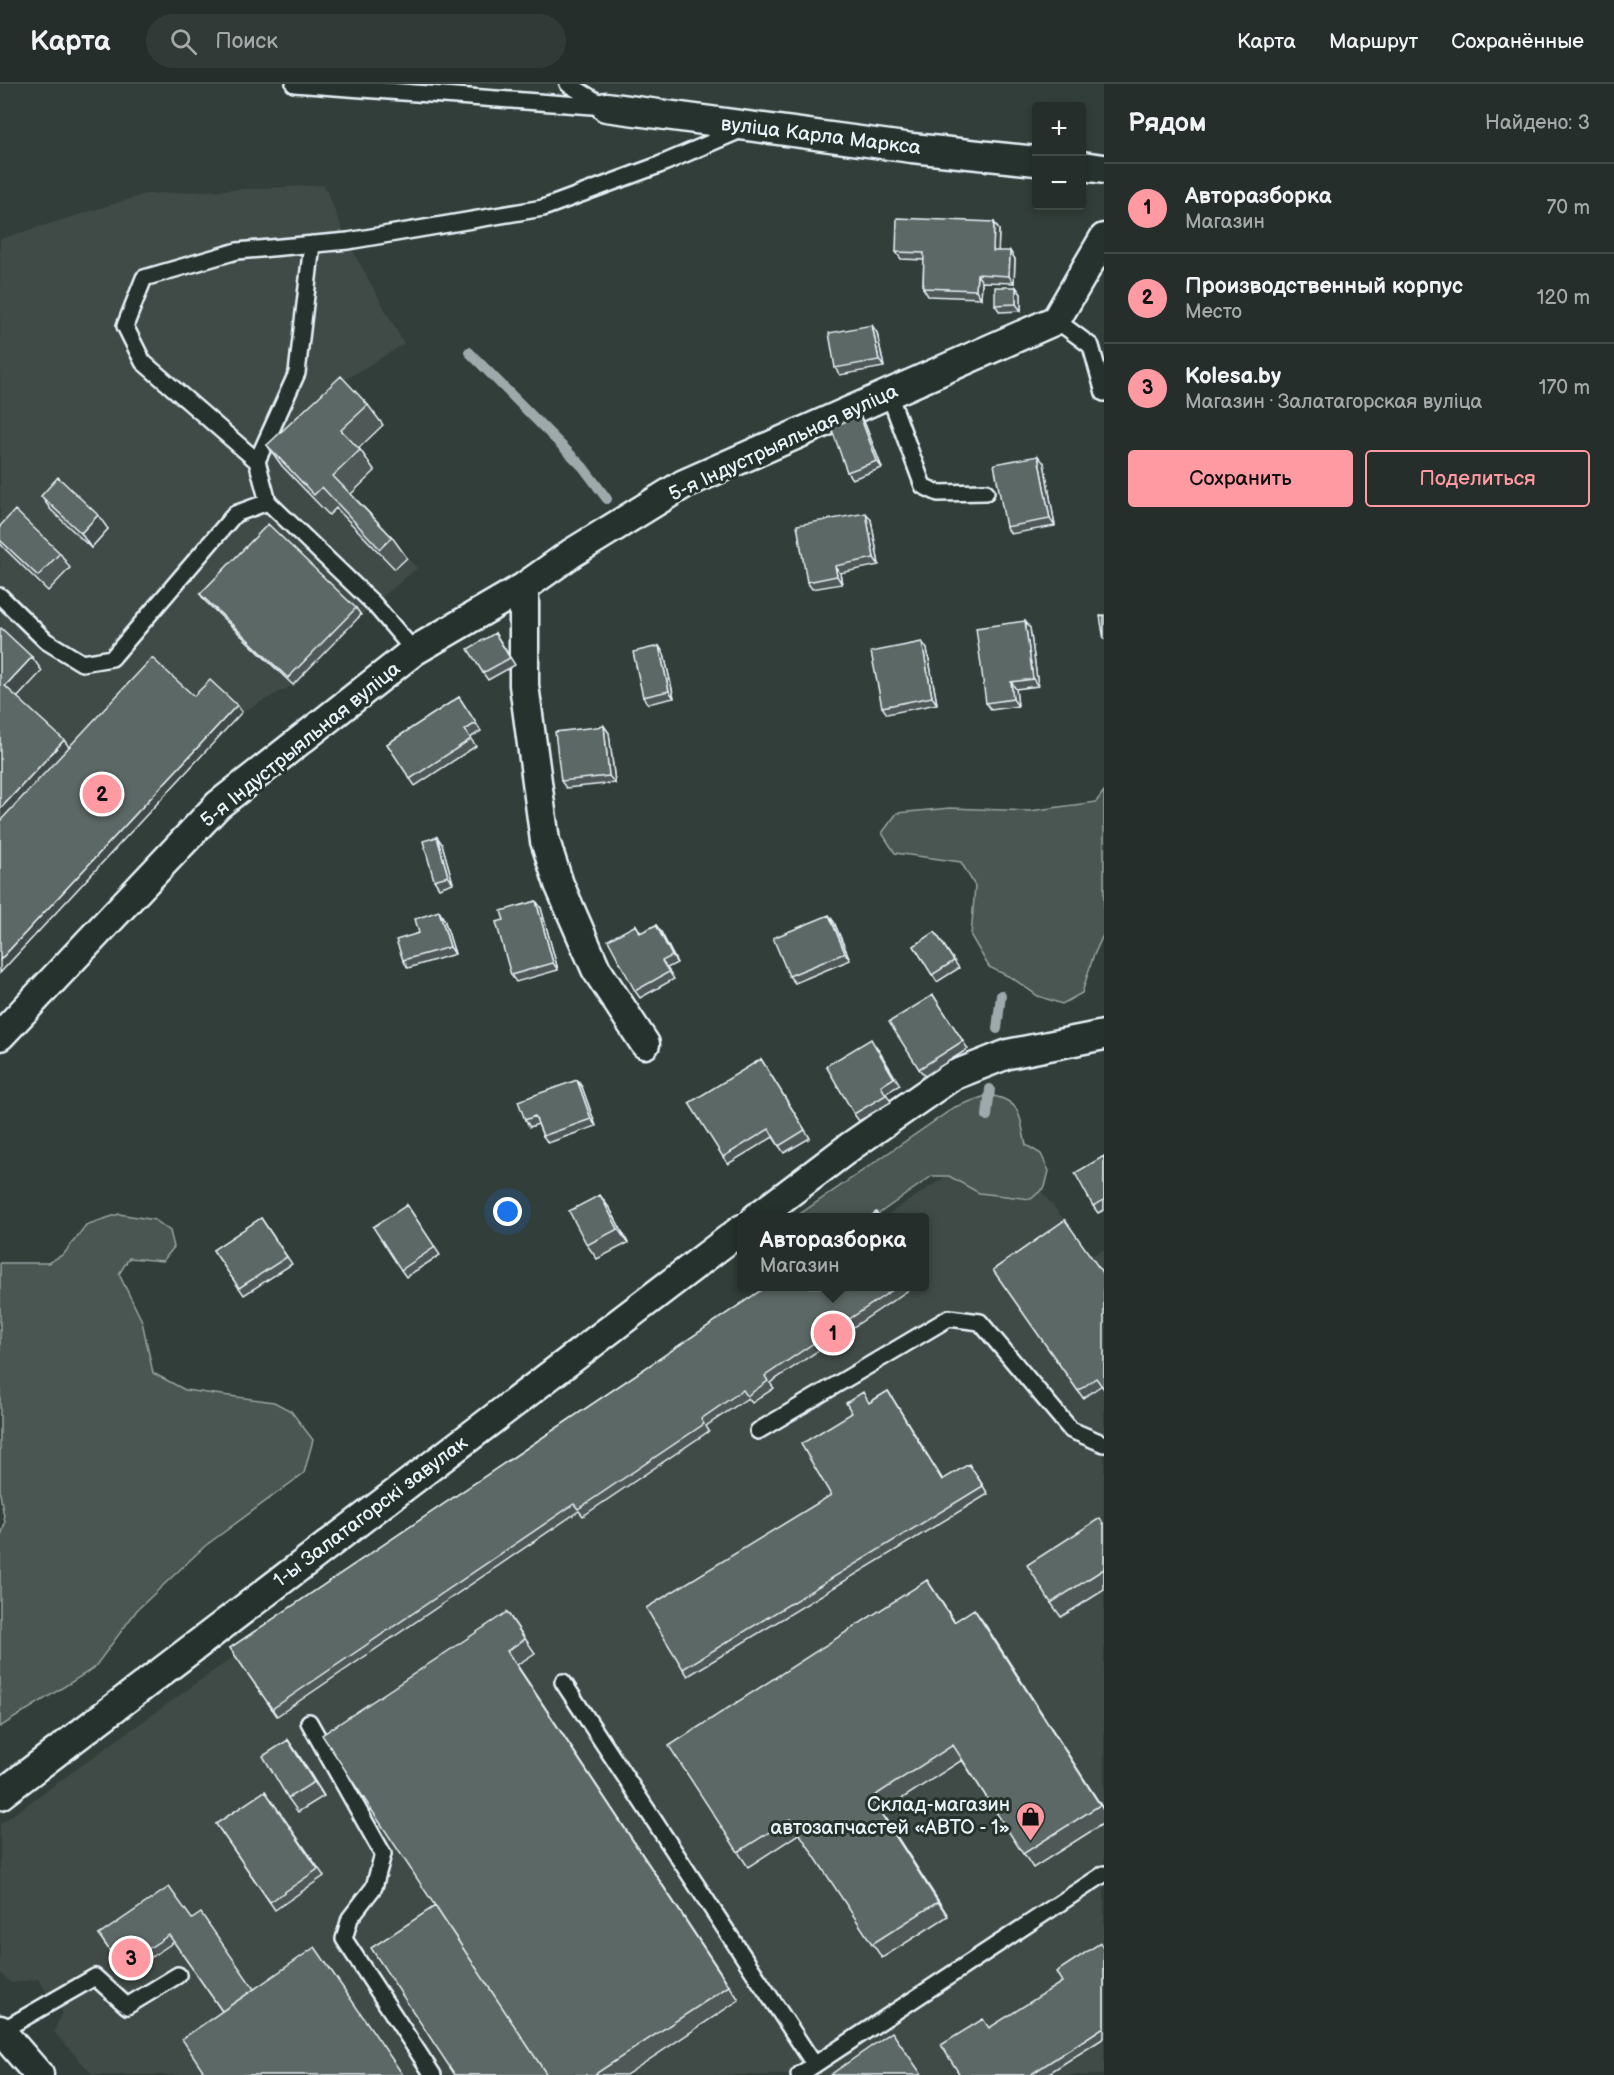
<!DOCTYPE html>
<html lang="ru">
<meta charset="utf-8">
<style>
body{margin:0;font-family:"Balsamiq Sans",sans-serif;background:#323a37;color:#f1f3f6}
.controls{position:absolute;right:18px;top:18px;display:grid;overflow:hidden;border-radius:6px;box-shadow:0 3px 9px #0003}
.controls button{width:54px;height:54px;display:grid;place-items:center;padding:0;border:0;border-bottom:2px solid #424a47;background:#262e2b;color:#f1f3f6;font:30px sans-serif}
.you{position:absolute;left:508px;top:1128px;width:21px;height:21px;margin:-15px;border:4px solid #fff;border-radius:50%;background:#1a73e8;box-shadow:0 0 0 9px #1a73e833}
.badge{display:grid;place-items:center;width:39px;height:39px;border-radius:50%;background:#ff9aa2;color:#111;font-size:20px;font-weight:700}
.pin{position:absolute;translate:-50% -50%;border:3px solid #fff;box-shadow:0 2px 6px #0006}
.popup{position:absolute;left:737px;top:1129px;width:192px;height:78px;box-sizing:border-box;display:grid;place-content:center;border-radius:6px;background:#262e2b;filter:drop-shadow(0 2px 4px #0005);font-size:20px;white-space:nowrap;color:#a4a8a9}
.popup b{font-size:22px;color:#f1f3f6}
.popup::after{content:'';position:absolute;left:50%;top:100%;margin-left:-12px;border:12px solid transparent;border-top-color:#262e2b}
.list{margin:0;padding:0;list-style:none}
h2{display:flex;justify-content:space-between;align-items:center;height:78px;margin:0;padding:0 24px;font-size:26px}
h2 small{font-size:20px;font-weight:400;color:#a4a8a9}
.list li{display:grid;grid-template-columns:39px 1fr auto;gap:18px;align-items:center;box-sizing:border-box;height:90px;padding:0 24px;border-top:2px solid #424a47}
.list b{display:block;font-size:22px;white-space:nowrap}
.list p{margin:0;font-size:20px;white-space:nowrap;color:#a4a8a9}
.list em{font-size:20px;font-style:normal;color:#a4a8a9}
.actions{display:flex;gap:12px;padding:18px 24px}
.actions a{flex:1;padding:14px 0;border:2px solid #ff9aa2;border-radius:6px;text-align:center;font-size:21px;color:#ff9aa2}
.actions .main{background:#ff9aa2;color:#111}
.icon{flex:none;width:33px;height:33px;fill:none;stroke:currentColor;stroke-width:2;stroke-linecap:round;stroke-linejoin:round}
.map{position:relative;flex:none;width:1104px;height:1991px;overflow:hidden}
header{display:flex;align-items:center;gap:36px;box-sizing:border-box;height:84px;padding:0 30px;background:#262e2b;border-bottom:2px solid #424a47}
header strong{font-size:28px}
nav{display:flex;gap:33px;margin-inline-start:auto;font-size:21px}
.search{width:420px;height:54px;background:#323a37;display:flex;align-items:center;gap:15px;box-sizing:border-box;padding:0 21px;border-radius:33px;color:#a4a8a9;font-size:22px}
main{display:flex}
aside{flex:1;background:#262e2b}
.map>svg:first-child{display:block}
.built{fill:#3f4b46}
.green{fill:#495651;stroke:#98a4a4;stroke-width:1.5}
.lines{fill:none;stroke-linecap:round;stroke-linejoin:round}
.stream{stroke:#9ea9ab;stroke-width:10}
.lane-casing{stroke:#e8f1f8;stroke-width:20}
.street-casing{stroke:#e8f1f8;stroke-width:33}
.lane{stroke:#26332d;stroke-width:15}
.street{stroke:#26332d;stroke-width:28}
.wall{fill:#4f5957;stroke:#e8f1f8;stroke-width:1.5}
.shaded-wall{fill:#404947;stroke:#e8f1f8;stroke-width:1.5}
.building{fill:#5c6865;stroke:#e8f1f8;stroke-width:1.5}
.labels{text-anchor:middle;stroke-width:6;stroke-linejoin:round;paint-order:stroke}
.street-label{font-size:20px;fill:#e8f1f8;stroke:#26332d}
.poi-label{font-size:20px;fill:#e8f1f8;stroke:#26332d;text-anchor:end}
</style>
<header>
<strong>Карта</strong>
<div class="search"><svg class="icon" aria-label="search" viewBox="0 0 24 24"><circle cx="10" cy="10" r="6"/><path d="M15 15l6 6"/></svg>Поиск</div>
<nav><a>Карта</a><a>Маршрут</a><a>Сохранённые</a></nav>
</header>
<main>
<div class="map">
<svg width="1104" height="1991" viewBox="0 0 1104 1991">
<rect width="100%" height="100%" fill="#323e39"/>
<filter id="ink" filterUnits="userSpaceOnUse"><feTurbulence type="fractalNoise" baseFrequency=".0167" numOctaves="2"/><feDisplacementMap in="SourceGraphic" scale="12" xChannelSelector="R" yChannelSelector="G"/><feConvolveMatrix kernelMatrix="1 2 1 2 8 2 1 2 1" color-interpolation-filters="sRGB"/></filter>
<g filter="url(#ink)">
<!-- built -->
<path class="built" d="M324,101l24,57 56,102 -59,36 10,16 28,29 -27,26 19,20 -27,25 69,72 -56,47 -68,70 -51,27 -242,261v-734l146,-45z
M988,1065l30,13 52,65 21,29 13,-7v826h-1011l-39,-43 8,-21 -9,-9 -15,-23 -27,4 -11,-11v-148l209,-150 573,-387 142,-1v-68l-40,-1z"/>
<!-- green -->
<path class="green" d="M1104,707v142l-11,24 -11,36 -20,11 -24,-8 -26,-18 -23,-11 -18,-31 4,-50 -14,-24 -66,-9 -13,-20 15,-20 53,-5 80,3 66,-9z
M988,1011c34,5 31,20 38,50l15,9 8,17 -4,16 -14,12 -52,-6 -30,-17h-17l-58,41 -80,1 161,-111z
M119,1130l36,6 15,11 4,16 -11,14 -34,-3 -10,16 23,47 11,52 32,17 89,12 17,9 22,29 -9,33 -99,73 -68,64 -43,58 -94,59v-187l5,-17 -5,-30v-230h48l16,-9 22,-29z"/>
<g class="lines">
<!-- stream -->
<path class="stream" d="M469,268l114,115 24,32
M997,945l4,-34
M987,1032l3,-27"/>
<defs>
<path id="lane" d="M294,0l312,23
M568,0l35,21
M1056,236l35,26 13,47
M889,310l34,92 15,7 48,-1
M257,377l-114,-99 -18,-36 19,-48 93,-27 111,-10 195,-33 116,-43 84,-36
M268,418l-11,-41 40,-88 15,-129
M0,512l46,45 36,22 30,-5 123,-144 33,-12 106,102 40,47
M758,1347l191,-113 31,4 91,108 33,14
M563,1598l251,382
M309,1638l74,132 -9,33 -24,31 -6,21 89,136
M1,1947l94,-54 32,29 51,-31
M799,1991l305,-201"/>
<path id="street" d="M606,23l306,41 124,13
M1082,82l22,3
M524,503v98l21,156 14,43 37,85 49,75
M0,952l218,-231 196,-154 110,-64 48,-34 112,-69 372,-164 48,-82
M756,1134l95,-72 101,-70 56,-22 96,-19
M0,1711l742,-566
M0,1946l39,45"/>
</defs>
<!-- lane casing -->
<use href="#lane" class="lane-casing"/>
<!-- street casing -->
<use href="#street" class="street-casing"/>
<!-- lane -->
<use href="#lane" class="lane"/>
<!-- street -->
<use href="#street" class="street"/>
</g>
<!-- wall -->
<path class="wall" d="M999,146l-1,21 17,8 -1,24 -32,-1 -1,16 -53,-2 -5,-8 1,-28 -23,-1 -5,-7z
M1016,203l5,7v17l-21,1 -5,-7z
M877,249l7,34 -44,8 -5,-7z
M368,321l15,20 -24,23 16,23 -24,23 41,43 15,21 -12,11 -59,-61 -7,7 -47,-49 -15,-21z
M860,332l5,8 17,44 -30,11 -5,-7z
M1044,379l11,63 -44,8 -5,-7z
M41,412l67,33 -17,19 -40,-38z
M871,436l8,45 -39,8 2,11 -30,5 -5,-7z
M0,442l60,27 10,15 -22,23 -45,-44 -3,-4z
M200,510l156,14 5,7 -68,70 -88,-84z
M1025,537l5,7 8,58 -22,3 2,17 -27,4 -5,-7z
M495,549l20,32 -27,15 -5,-7z
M922,558l5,7 10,55 -50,10 -5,-7z
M659,562l5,8 10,44 -26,6 -5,-7z
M459,613l22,34 -11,7 6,8 -61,40 -28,-42z
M604,642l5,7 6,50 -49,5 -5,-7z
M437,753l5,7 11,39 -14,5 -5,-8z
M536,817l5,7 17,62 -42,12 -5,-7 -7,-55z
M444,835l11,35 -47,14 -5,-8 16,-27z
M834,838l16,38 -55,23 -6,-7z
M636,841l5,8 15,-8 5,7 16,31 -10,5 7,11 -34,19 -5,-7z
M935,848l24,36 -22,14 -23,-36z
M933,911l35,54 -43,27 -6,-7z
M876,962l24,39 -14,8 5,9 -32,19 -5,-7z
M761,975l49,79 -26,15 -11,-16 -45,27 -5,-7z
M577,996l5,7 14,39 -48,17 -5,-7 -5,-12 -8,3 -5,-7z
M1104,1072v54l-6,3 -5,-7z
M407,1121l33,50 -34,22 -5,-7z
M610,1125l18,34 -31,16 -10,-14z
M261,1134l31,46 -48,31 -31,-45z
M1065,1136l37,165 -19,13 -90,-128z
M766,1203h147l-143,96 4,5 -22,15 -4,-5 -42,28 3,5 -126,85 -4,-5 -302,205 -47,-68z
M888,1307l55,89 31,-9 14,23 -300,182 -5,-7 148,-174 39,-93z
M1104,1441v65l-43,27 -10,-14z
M927,1496l28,42 29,1 120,187v13l-71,45 -71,-108 -81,52 67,104 -66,42 -82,-125 -52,34 -10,-15z
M507,1528l28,41 -18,12 222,335 -113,75h-171z
M288,1656l36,56 -26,16 -10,-14z
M265,1707l59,85 -49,34 -59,-86z
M192,1835l30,92 -48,-69 -48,32 -27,-39z
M1104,1865v89l-58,37h-86l102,-93z"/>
<!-- shaded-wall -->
<path class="shaded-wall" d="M994,138l5,8 -1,28 -5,-7z
M1010,167l5,8 -1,24 -5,-7z
M977,190l5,8 -1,16 -5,-8z
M1016,203l5,7v17l-5,-7z
M872,241l5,8 7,34 -5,-7z
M860,332l5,8 17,44 -5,-7z
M1038,372l6,7 11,63 -5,-7z
M866,429l5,7 8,45 -5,-7z
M98,431l10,14 -17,19 -10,-15z
M835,482l5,7 2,11 -5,-8z
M1025,537l5,7 8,58 -5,-7z
M922,558l5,7 10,55 -5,-7z
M659,562l5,8 10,44 -5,-7z
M32,573l10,14 -27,29 -10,-14z
M1011,598l5,7 2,17 -5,-7z
M237,621l5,7 -242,261v-13z
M604,642l5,7 6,50 -6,-7z
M64,656l10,14 -74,80v-25z
M437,753l5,7 11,39 -5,-7z
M536,817l5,7 17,62 -5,-7z
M439,827l5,8 11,35 -5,-7z
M829,831l5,7 16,38 -5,-7z
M656,841l5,7 16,31 -5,-7z
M577,996l5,7 14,39 -5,-7z
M600,1111l10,14 18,34 -10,-14z
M974,1525l10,14 120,188z
M288,1656l10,14 26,42 -10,-14z
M871,1714l10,14 67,104 -10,-14z"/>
<!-- building -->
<path class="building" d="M897,134l97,4 -1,29h17l-1,25 -32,-2 -1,16 -53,-2 1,-35 -28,-1z
M995,203h21v17l-21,1z
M872,241l7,35 -44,8 -6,-35z
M341,292l27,29 -27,25 19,20 -27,26 59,61 -12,12 -58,-62 -8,8 -47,-50z
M860,332l17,45 -30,11 -16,-45z
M1038,372l12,63 -44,8 -12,-63z
M58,393l40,38 -17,18 -40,-37z
M15,426l45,43 -22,23 -38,-36v-14z
M866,429l8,45 -39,8 2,10 -30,6 -10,-57z
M268,440l88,84 -68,70 -88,-84z
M1104,531v25l-4,-24z
M1025,537l8,58 -22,3 2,17 -27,4 -10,-75z
M1,544l31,29 -27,29 59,54 -64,69v-180z
M495,549l15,25 -27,15 -15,-24z
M922,558l10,55 -50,10 -11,-55z
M659,562l10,45 -26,6 -10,-45z
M152,574l42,38 16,-16 27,25 -237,255v-139z
M459,613l17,26 -11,7 6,9 -61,40 -23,-35z
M604,642l5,50 -48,5 -6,-49z
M437,753l11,39 -14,4 -11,-39z
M536,817l17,62 -42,12 -15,-53 8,-2 -3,-9z
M439,827l11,36 -47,13 -7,-20 23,-7 -4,-14z
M829,831l16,38 -56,23 -16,-38z
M636,841l4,8 16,-8 16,31 -10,5 7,11 -34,19 -27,-51z
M935,848l19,29 -22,14 -18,-29z
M933,911l30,46 -44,28 -30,-47z
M871,955l23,39 -13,8 5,9 -32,19 -28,-48z
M761,975l44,71 -26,16 -10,-17 -46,28 -34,-54z
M577,996l14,39 -48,17 -8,-20 -10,4 -7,-19z
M1104,1072v44l-11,6 -18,-33z
M600,1111l18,34 -31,16 -18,-34z
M407,1121l28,42 -34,23 -28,-43z
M876,1128l4,6h-12z
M261,1134l26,39 -48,31 -26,-38z
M1065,1136l39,55v114l-8,-11 -18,13 -85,-121z
M766,1203h131l-132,89 3,5 -21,15 -4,-6 -42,29 3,5 -126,85 -4,-5 -302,205 -42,-61z
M888,1307l54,89 27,-16 14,22 -300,183 -37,-61 185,-113 -30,-51 51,-31 -6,-10 17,-11 6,11z
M1100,1434l4,7v44l-53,34 -24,-38z
M927,1496l27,42 20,-13 126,196 -77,49 -70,-109 -82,53 67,104 -66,42 -82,-125 -52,33 -69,-106z
M507,1528l18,27 -18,12 222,335 -135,89h-47l-225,-340z
M288,1656l26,42 -26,16 -25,-42z
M265,1707l53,78 -48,33 -54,-78z
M169,1803l23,32 9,-6 53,76 -32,22 -53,-76 -48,32 -22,-32z
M435,1822l112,169h-92l-84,-127z
M1100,1859l4,6v78l-74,48h-70l-19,-30 42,-26 6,9 73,-46 -6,-10z
M315,1863l88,128h-197l-24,-36z
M892,1948l30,43h-92z"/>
</g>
<!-- icons -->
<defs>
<symbol id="shop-pin" viewBox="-11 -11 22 30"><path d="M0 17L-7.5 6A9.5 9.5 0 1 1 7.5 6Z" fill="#ff9aa2" stroke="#26332d"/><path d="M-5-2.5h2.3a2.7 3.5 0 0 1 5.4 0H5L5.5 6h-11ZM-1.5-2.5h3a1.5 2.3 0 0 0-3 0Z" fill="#111"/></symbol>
</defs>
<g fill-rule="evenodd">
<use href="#shop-pin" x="1014" y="1716" width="33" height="45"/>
</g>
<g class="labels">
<!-- street labels -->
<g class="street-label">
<text transform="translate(821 51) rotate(7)" y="7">вуліца Карла Маркса</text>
<text transform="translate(783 358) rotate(-25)" y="7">5-я Індустрыяльная вуліца</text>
<text transform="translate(300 660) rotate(-39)" y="7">5-я Індустрыяльная вуліца</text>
<text transform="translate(370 1427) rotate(-37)" y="7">1-ы Залатагорскі завулак</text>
</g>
<!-- poi labels -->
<g class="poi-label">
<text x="1010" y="1727">Склад-магазин<tspan x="1010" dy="23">автозапчастей «АВТО - 1»</tspan></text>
</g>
</g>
</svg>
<div class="controls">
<button>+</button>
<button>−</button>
</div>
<div class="you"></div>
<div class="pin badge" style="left:833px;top:1249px">1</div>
<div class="popup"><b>Авторазборка</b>Магазин</div>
<div class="pin badge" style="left:102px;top:710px">2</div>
<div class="pin badge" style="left:131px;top:1874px">3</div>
</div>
<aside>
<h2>Рядом<small>Найдено: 3</small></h2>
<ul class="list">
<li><span class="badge">1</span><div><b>Авторазборка</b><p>Магазин</p></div><em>70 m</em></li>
<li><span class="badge">2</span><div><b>Производственный корпус</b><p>Место</p></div><em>120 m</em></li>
<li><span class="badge">3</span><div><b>Kolesa.by</b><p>Магазин · Залатагорская вуліца</p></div><em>170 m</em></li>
</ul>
<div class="actions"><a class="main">Сохранить</a><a>Поделиться</a></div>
</aside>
</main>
